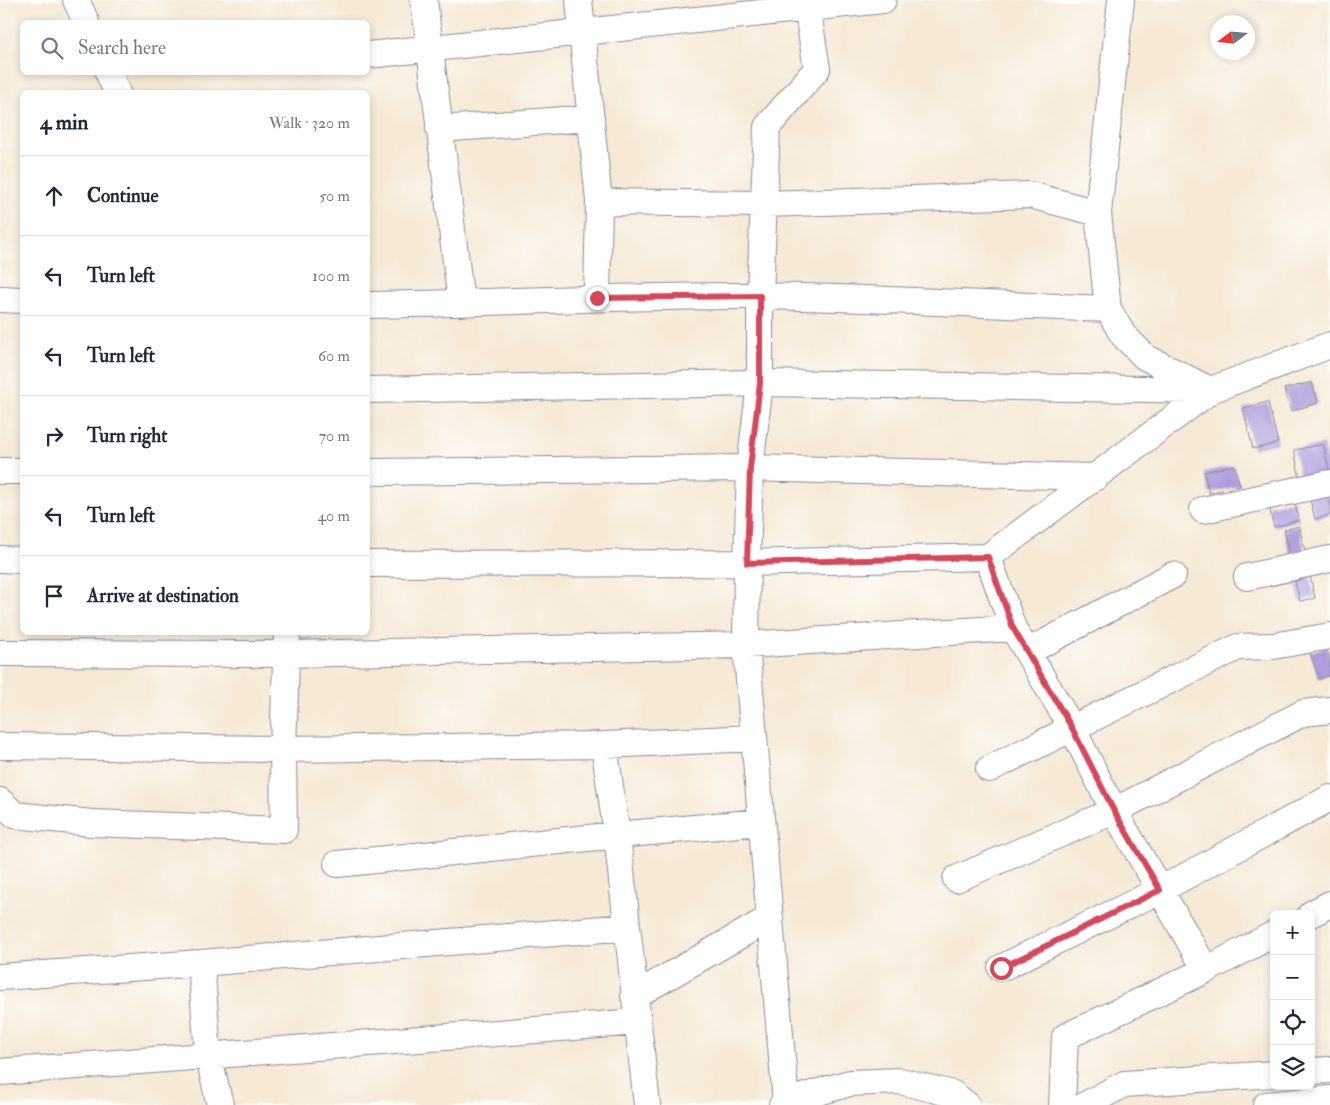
<!DOCTYPE html>
<meta charset="utf-8">
<style>
body{margin:0;font-family:"IM FELL Double Pica",serif;background:#f6f6f7;color:#1f2937}
.controls{position:absolute;right:15px;bottom:15px;display:grid;overflow:hidden;border-radius:8px;box-shadow:0 2px 8px #0003}
.controls button{width:45px;height:45px;display:grid;place-items:center;padding:0;border:0;border-bottom:1px solid #e0e1e3;background:#fff;color:#1f2937;font:25px sans-serif}
.compass{position:absolute;left:1210px;top:15px;width:45px;height:45px;border-radius:50%;background:#fff;box-shadow:0 2px 8px #0003;rotate:254deg}
.stop{position:absolute;width:15px;height:15px;margin:-11px;border:4px solid #d1495b;border-radius:50%;background:#fff}
.stop.end{background:#d1495b;border-color:#fff;box-shadow:0 1px 5px #0008}
.list{margin:0;padding:0;list-style:none}
h2{display:flex;justify-content:space-between;align-items:center;height:65px;margin:0;padding:0 20px;font-size:21px}
h2 small{font-size:16px;font-weight:400;color:#747a83}
.list li{display:grid;grid-template-columns:32px 1fr auto;gap:15px;align-items:center;box-sizing:border-box;height:80px;padding:0 20px;border-top:1px solid #e0e1e3}
.list b{display:block;font-size:19px;white-space:nowrap}
.list em{font-size:16px;font-style:normal;color:#747a83}
.icon{flex:none;width:28px;height:28px;fill:none;stroke:currentColor;stroke-width:2;stroke-linecap:round;stroke-linejoin:round}
.map{position:relative;flex:none;width:1330px;height:1105px;overflow:hidden}
.search{position:absolute;background:#fff;box-shadow:0 2px 8px #0003;left:20px;top:20px;width:350px;height:55px;display:flex;align-items:center;gap:12px;box-sizing:border-box;padding:0 18px;border-radius:8px;color:#747a83;font-size:19px}
.panel{position:absolute;background:#fff;box-shadow:0 2px 8px #0003;left:20px;top:90px;width:350px;height:545px;border-radius:8px}
.map>svg:first-child{display:block}
.building{fill:#ae9cdd}
.lines{fill:none;stroke-linecap:round;stroke-linejoin:round}
.minor-casing{stroke:#888c9a;stroke-width:28}
.minor{stroke:#fff;stroke-width:26}
.route{stroke:#d1495b;stroke-width:6}
</style>
<div class="map">
<svg width="1330" height="1105" viewBox="0 0 1330 1105">
<rect width="100%" height="100%" fill="#fdfcf7"/>
<filter id="ink" filterUnits="userSpaceOnUse"><feTurbulence type="fractalNoise" baseFrequency=".02" numOctaves="2"/><feDisplacementMap in="SourceGraphic" scale="10" xChannelSelector="R" yChannelSelector="G"/><feConvolveMatrix kernelMatrix="1 2 1 2 8 2 1 2 1" color-interpolation-filters="sRGB"/></filter>
<filter id="wash" filterUnits="userSpaceOnUse"><feTurbulence type="fractalNoise" baseFrequency=".0096" numOctaves="4" result="noise"/><feDisplacementMap in="SourceGraphic" scale="20" xChannelSelector="R" yChannelSelector="G"/><feGaussianBlur stdDeviation="1.12" result="paint"/><feColorMatrix in="noise" values="0 0 0 0 0 0 0 0 0 0 0 0 0 0 0 0 0 1.4 0 .05"/><feComposite in="paint" operator="in"/></filter>
<g filter="url(#wash)">
<rect width="100%" height="100%" fill="#f6e9d5"/>
<g id="blocks">
<!-- building -->
<path class="building" d="M1312,382l6,21 -27,8 -7,-22z
M1268,402l10,41 -25,6 -10,-41z
M1323,444l7,29 -29,10 -7,-33z
M1234,465l6,21 -31,7 -5,-21z
M1330,491v24l-15,4 -6,-23z
M1294,500l5,20 -25,7 -5,-21z
M1299,526l6,25 -15,4 -6,-25z
M1310,577l5,21 -15,3 -5,-20z
M1326,647l4,12v16l-11,4 -9,-27z"/>
</g>
</g>
<g filter="url(#ink)">
<use href="#blocks" fill-opacity="0" stroke="#888c9a" stroke-width="1"/>
<g class="lines">
<defs>
<path id="minor" d="M76,0l10,22
M424,0l37,303
M579,0l20,202 -2,96
M1121,0l-23,213 10,96 15,26 22,22 61,31
M368,55l515,-55
M108,72l9,20
M439,129l152,-11
M599,202l166,2 265,-9 68,18
M0,299l22,1
M368,305c130,-2 261,-10 392,-9 116,2 232,9 348,13
M368,390l392,-7 451,7
M0,471h22
M368,472l382,-4 346,9
M1203,510l127,-27
M988,557l25,71 59,100 42,83 46,79 170,-92
M0,559l22,1
M368,564l379,-1 241,-6 223,-167 119,-45
M1247,577l83,-18
M1027,652l146,-77
M0,653l286,1 460,-9 267,-17
M604,745l13,90 30,270
M0,746l283,3 321,-4 150,-7
M989,769l249,-122 35,-1 57,-10
M0,801l15,14 77,8 192,7 -1,-81 4,-117
M337,864l280,-29 144,-13
M956,879l158,-68 189,-98 27,-3
M1311,914l19,-10
M201,963l7,91 12,51
M1001,968l159,-78 46,80
M0,977l201,-14 426,-36
M634,996l136,-78
M1311,1071l19,-1
M0,1072l637,-50
M786,1103l-40,-458 1,-82 3,-95 10,-85v-87l7,-169 50,-58 -11,-69
M782,1105l23,-9 45,-13 50,-2 53,13 14,11
M1062,1105l3,-68 141,-67 68,-36
M1085,1105l39,-21 150,-10
M1266,1105l64,-6"/>
</defs>
<!-- minor casing -->
<use href="#minor" class="minor-casing"/>
<!-- minor -->
<use href="#minor" class="minor"/>
</g>
</g>
<g class="lines" filter="url(#ink)">
<!-- route -->
<path class="route" d="M597,298l163,-2v87l-10,85 -3,95 241,-6 25,71 59,100 42,83 46,79 -159,78"/>
</g>
</svg>
<div class="controls">
<button>+</button>
<button>−</button>
<button><svg class="icon" aria-label="locate" viewBox="0 0 24 24"><circle cx="12" cy="12" r="6"/><path d="M12 2v4M12 18v4M2 12h4M18 12h4"/></svg></button>
<button><svg class="icon" aria-label="layers" viewBox="0 0 24 24"><path d="M12 4l9 5-9 5-9-5zM3 14l9 5 9-5"/></svg></button>
</div>
<svg class="compass" viewBox="-18 -18 36 36"><path d="M0-13l5 13h-10z" fill="#e53935"/><path d="M0 13l5-13h-10z" fill="#747a83"/></svg>
<div class="stop" style="left:1001px;top:968px"></div>
<div class="stop end" style="left:597px;top:298px"></div>
<div class="search"><svg class="icon" aria-label="search" viewBox="0 0 24 24"><circle cx="10" cy="10" r="6"/><path d="M15 15l6 6"/></svg>Search here</div>
<section class="panel">
<h2>4 min<small>Walk · 320 m</small></h2>
<ul class="list">
<li><svg class="icon" aria-label="ahead" viewBox="0 0 24 24"><path d="M12 20V5M6 11l6-6 6 6"/></svg><div><b>Continue</b></div><em>50 m</em></li>
<li><svg class="icon" aria-label="left" viewBox="0 0 24 24"><path d="M17 20v-9H6M10 6l-5 5 5 5"/></svg><div><b>Turn left</b></div><em>100 m</em></li>
<li><svg class="icon" aria-label="left" viewBox="0 0 24 24"><path d="M17 20v-9H6M10 6l-5 5 5 5"/></svg><div><b>Turn left</b></div><em>60 m</em></li>
<li><svg class="icon" aria-label="right" viewBox="0 0 24 24"><path d="M7 20v-9h11M14 6l5 5-5 5"/></svg><div><b>Turn right</b></div><em>70 m</em></li>
<li><svg class="icon" aria-label="left" viewBox="0 0 24 24"><path d="M17 20v-9H6M10 6l-5 5 5 5"/></svg><div><b>Turn left</b></div><em>40 m</em></li>
<li><svg class="icon" aria-label="arrive" viewBox="0 0 24 24"><path d="M6 21V4h12l-3 4 3 4H6"/></svg><div><b>Arrive at destination</b></div></li>
</ul>
</section>
</div>
